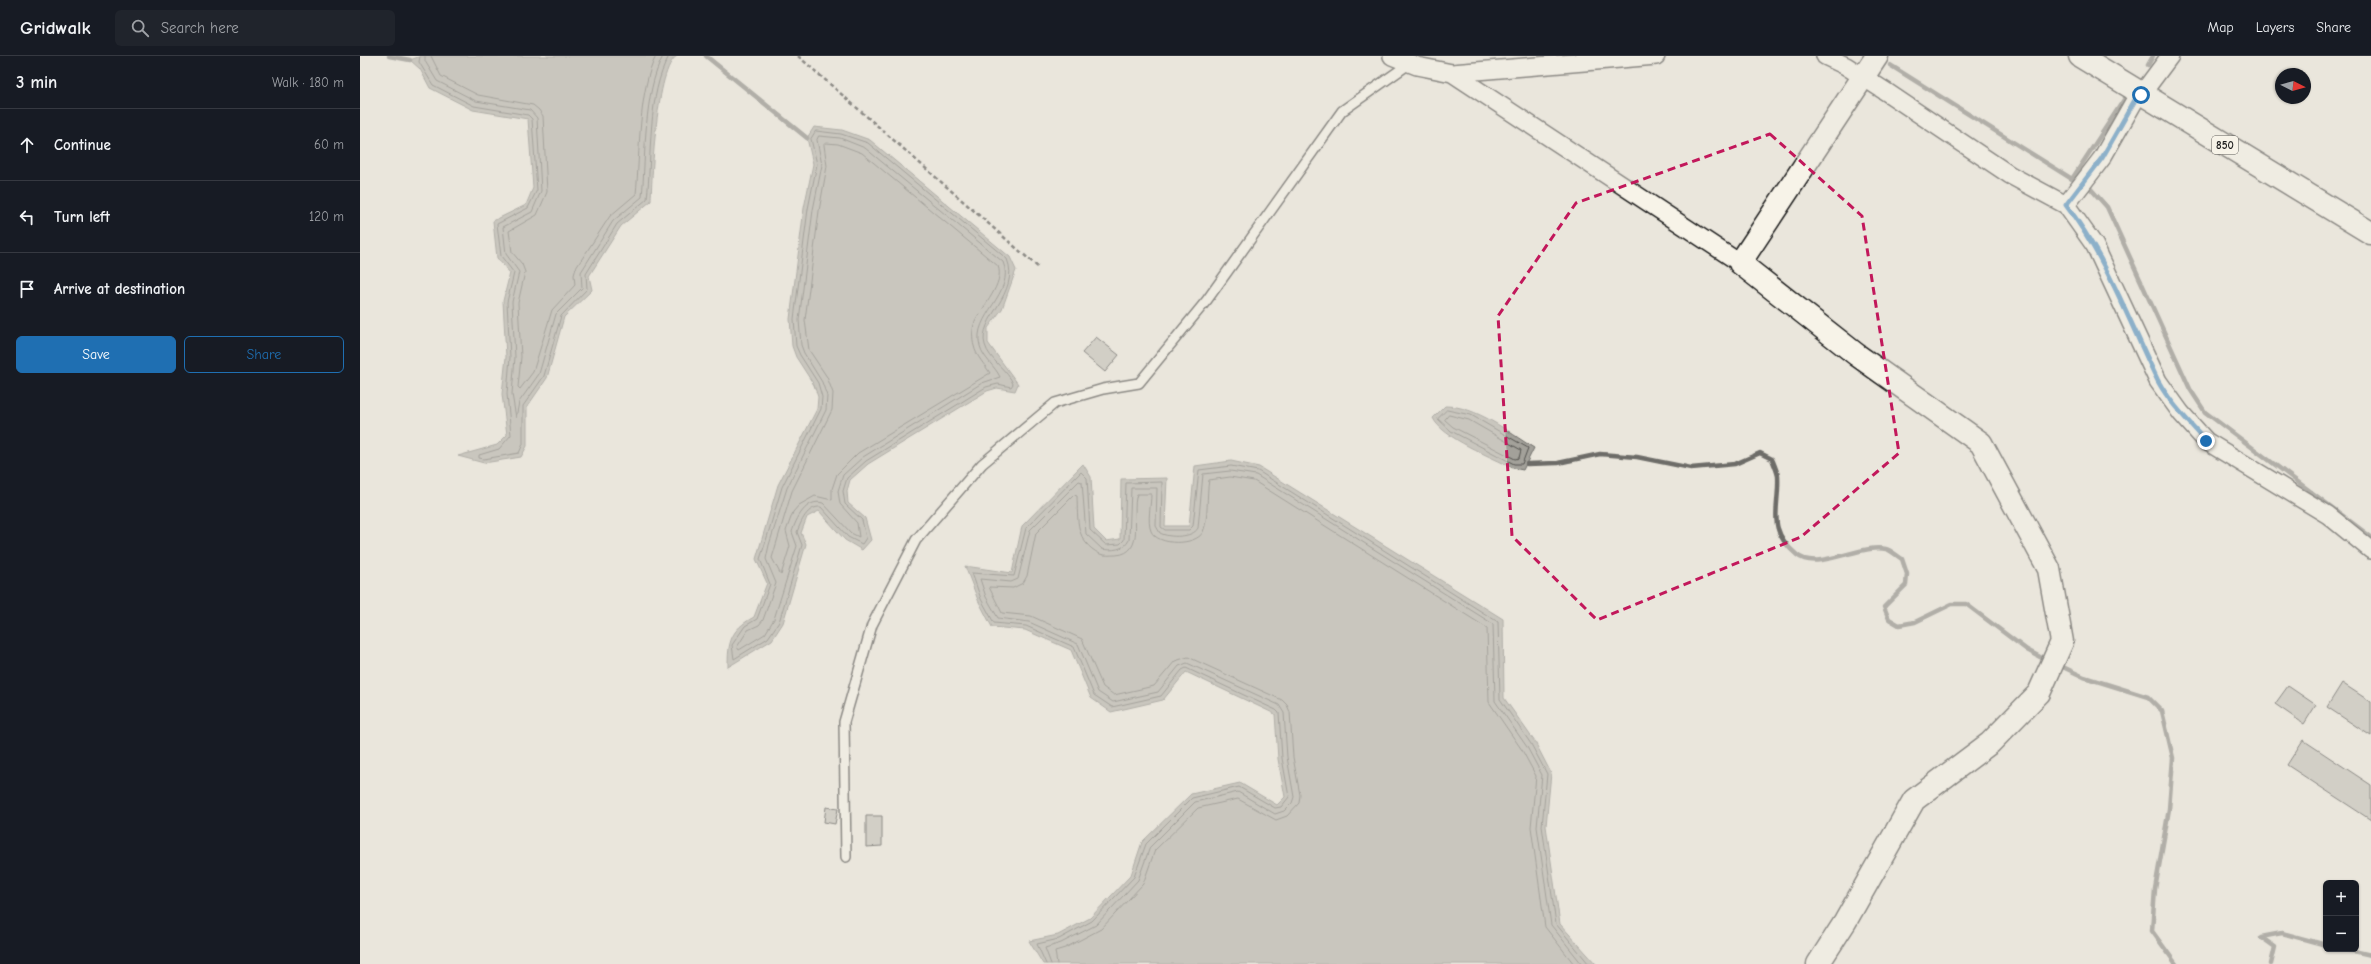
<!DOCTYPE html>
<meta charset="utf-8">
<style>
body{margin:0;font-family:"Comic Neue",sans-serif;background:#20242c;color:#f1f3f6}
.controls{position:absolute;right:12px;bottom:12px;display:grid;overflow:hidden;border-radius:6px;box-shadow:0 1px 3px #0004}
.controls button{width:36px;height:36px;display:grid;place-items:center;padding:0;border:0;border-bottom:1px solid #363941;background:#171b24;color:#f1f3f6;font:20px sans-serif}
.compass{position:absolute;left:1915px;top:12px;width:36px;height:36px;border-radius:50%;background:#171b24;box-shadow:0 1px 3px #0004;rotate:96deg}
.stop{position:absolute;width:12px;height:12px;margin:-9px;border:3px solid #1f6fb2;border-radius:50%;background:#fff}
.stop.end{background:#1f6fb2;border-color:#fff;box-shadow:0 1px 4px #0008}
.list{margin:0;padding:0;list-style:none}
h2{display:flex;justify-content:space-between;align-items:center;height:52px;margin:0;padding:0 16px;font-size:17px}
h2 small{font-size:13px;font-weight:400;color:#9ea1a6}
.list li{display:grid;grid-template-columns:26px 1fr auto;gap:12px;align-items:center;box-sizing:border-box;height:72px;padding:0 16px;border-top:1px solid #363941}
.list b{display:block;font-size:15px;white-space:nowrap}
.list em{font-size:13px;font-style:normal;color:#9ea1a6}
.actions{display:flex;gap:8px;padding:12px 16px}
.actions a{flex:1;padding:9px 0;border:1px solid #1f6fb2;border-radius:6px;text-align:center;font-size:14px;color:#1f6fb2}
.actions .main{background:#1f6fb2;color:#fff}
.icon{flex:none;width:22px;height:22px;fill:none;stroke:currentColor;stroke-width:2;stroke-linecap:round;stroke-linejoin:round}
.map{position:relative;flex:none;width:2011px;height:908px;overflow:hidden}
header{display:flex;align-items:center;gap:24px;box-sizing:border-box;height:56px;padding:0 20px;background:#171b24;border-bottom:1px solid #363941}
header strong{font-size:19px}
nav{display:flex;gap:22px;margin-inline-start:auto;font-size:14px}
.search{width:280px;height:36px;background:#20242c;display:flex;align-items:center;gap:10px;box-sizing:border-box;padding:0 14px;border-radius:6px;color:#9ea1a6;font-size:15px}
main{display:flex}
aside{flex:1;background:#171b24}
.map>svg:first-child{display:block}
.water{fill:#a3a19a;stroke:#6d6c68}
.lines{fill:none;stroke-linecap:round;stroke-linejoin:round}
.shore{stroke:#52514e;stroke-width:1}
.stream{stroke:#6d6c68;stroke-width:4.5}
.building{fill:#b6b4ac;stroke:#1c1c1c}
.service-casing{stroke:#1c1c1c;stroke-width:12}
.minor-casing{stroke:#1c1c1c;stroke-width:20}
.tertiary-casing{stroke:#1c1c1c;stroke-width:25}
.primary-casing{stroke:#1c1c1c;stroke-width:25}
.path{stroke:#1c1c1c;stroke-width:2.5;stroke-dasharray:4 3;stroke-linecap:butt}
.service{stroke:#f7f3e8;stroke-width:9}
.minor{stroke:#f7f3e8;stroke-width:17}
.tertiary{stroke:#f7f3e8;stroke-width:22}
.primary{stroke:#f7f3e8;stroke-width:22}
.route{stroke:#1f6fb2;stroke-width:5}
.marked{fill:none;stroke:#c2185b;stroke-width:3;stroke-dasharray:8 5;stroke-linejoin:round}
.labels{text-anchor:middle;stroke-width:4;stroke-linejoin:round;paint-order:stroke}
.shield{fill:#f7f3e8;stroke:#5e5c59;stroke-width:1}
.shield-label{font-size:11px;font-weight:bold;fill:#1c1c1c}
</style>
<header>
<strong>Gridwalk</strong>
<div class="search"><svg class="icon" aria-label="search" viewBox="0 0 24 24"><circle cx="10" cy="10" r="6"/><path d="M15 15l6 6"/></svg>Search here</div>
<nav><a>Map</a><a>Layers</a><a>Share</a></nav>
</header>
<main>
<aside>
<h2>3 min<small>Walk · 180 m</small></h2>
<ul class="list">
<li><svg class="icon" aria-label="ahead" viewBox="0 0 24 24"><path d="M12 20V5M6 11l6-6 6 6"/></svg><div><b>Continue</b></div><em>60 m</em></li>
<li><svg class="icon" aria-label="left" viewBox="0 0 24 24"><path d="M17 20v-9H6M10 6l-5 5 5 5"/></svg><div><b>Turn left</b></div><em>120 m</em></li>
<li><svg class="icon" aria-label="arrive" viewBox="0 0 24 24"><path d="M6 21V4h12l-3 4 3 4H6"/></svg><div><b>Arrive at destination</b></div></li>
</ul>
<div class="actions"><a class="main">Save</a><a>Share</a></div>
</aside>
<div class="map">
<svg width="2011" height="908" viewBox="0 0 2011 908">
<rect width="100%" height="100%" fill="#eae6dc"/>
<filter id="ink" filterUnits="userSpaceOnUse"><feTurbulence type="fractalNoise" baseFrequency=".025" numOctaves="2"/><feDisplacementMap in="SourceGraphic" scale="8" xChannelSelector="R" yChannelSelector="G"/><feConvolveMatrix kernelMatrix="1 2 1 2 8 2 1 2 1" color-interpolation-filters="sRGB"/></filter>
<g filter="url(#ink)">
<!-- water -->
<path class="water" d="M61,0h256c-21,11 -25,120 -26,145l-30,25 -32,50 3,14 -28,27 -17,61 -20,29v39l-6,11 -37,6 -26,-7 39,-11 10,-10 -5,-41 4,-37 -3,-56 7,-28 -13,-15 -4,-37 33,-16 7,-17 -5,-69 -55,-9 -43,-22 -10,-19 -10,-9z
M454,71l28,3 28,10 140,117 6,13 -14,39 -14,19v15l30,41 -3,7 -18,-3 -10,3 -119,73 -18,16 -3,11 1,12 17,15 6,22 -9,10 -17,-10 -26,-29 -12,6 -6,16 5,11 -23,79 -11,17 -44,27c0,-25 2,-37 26,-50l13,-34 -11,-24 22,-74 39,-76 1,-12 -4,-12 -18,-28 -4,-11 -2,-27 14,-111 9,-44 -6,-26z
M1085,350c32,0 63,26 89,42l-11,22 -10,-2c-21,-11 -71,-30 -80,-50z
M871,405l28,6 244,152 1,79 31,44 16,31 -5,53 14,98 36,40h-553l-14,-23 29,-6 32,-17 41,-43 11,-33 49,-48 49,-11 37,22 8,-8 -7,-38 -3,-45 -89,-42 -23,28 -52,12 -20,-14 -20,-48 -46,-20 -33,-3 -14,-27 -13,-34 47,7 10,-47 61,-62 8,13 3,52 12,12 14,-2 1,-60 46,-1 -2,48h24l6,-60z"/>
<g class="lines">
<!-- shore -->
<path class="shore" d="M60,0l-1,6 14,23 41,21 54,9 4,4 5,71 -9,18 -31,16 4,32 13,17 -7,29 3,55 -3,37 4,41 -12,14 -20,6v3l5,1 35,-6 4,-9v-38l21,-30 17,-60 26,-27 -1,-15 31,-50 30,-25c5,-43 0,-104 22,-143
M65,0v5l12,20 39,20 54,9 7,8 4,73 -9,21 -29,15 3,27 13,18 -7,30 3,55 -3,37 4,24 3,-16 20,-28 17,-60 26,-26 -1,-16 32,-51 29,-24c4,-43 1,-103 21,-141
M71,0l10,20 37,19 55,10 6,5 4,6 4,76 -10,23 -28,16 3,21 10,12 3,8 -7,31 3,54 -3,30 2,2 13,-17 19,-62 23,-25 -1,-10 2,-7 34,-52 26,-22c4,-39 2,-104 20,-138
M456,75l25,3 27,9 139,116c14,34 -30,60 -22,86 4,15 24,26 28,39l-2,3 -13,-3 -12,3 -120,74 -19,17 -4,13 2,13 17,16 4,18 -4,6 -14,-7 -27,-30c-14,-1 -20,15 -24,25l5,13 -23,77 -11,16 -34,21 -2,-14 13,-19 12,-7 13,-35 -10,-25 5,-15 17,-57 39,-78 1,-12 -4,-14 -18,-28 -4,-9 -2,-27 14,-110 9,-45 -6,-25z
M459,80l21,2 25,10 138,114c13,31 -32,54 -23,84 3,12 15,20 20,31l-18,6 -119,74 -20,18 -5,16 2,13 17,19 2,14 -8,-4 -28,-30c-17,-5 -27,16 -31,29l5,14 -23,73 -9,15 -26,16 -2,-3 11,-17 11,-5 4,-5 13,-37 -10,-24 3,-14 18,-57 39,-78 1,-14 -5,-14 -18,-29 -3,-8 -2,-25 14,-110 9,-45 -5,-25z
M466,87l12,1 24,9 136,113c7,17 -16,41 -23,56 -3,6 -3,18 -1,24 2,10 11,19 16,27l-132,80 -21,21 -5,15v11l-17,-4 -16,9 -6,7 -7,19 4,15 -9,29 -9,-17 20,-67 40,-81 1,-17 -6,-16 -18,-27 -4,-30 14,-109 8,-45 -3,-21z
M1087,354l24,5 57,33 -6,16h-8l-63,-33 -13,-12z
M1089,359l20,5 52,30 -2,8 -4,1 -62,-32 -8,-7z
M686,908l-9,-20 22,-5 33,-18 42,-44 12,-33 46,-46 47,-11 36,21 6,-1 8,-10 -7,-39 -3,-45 -3,-3 -90,-42 -4,2 -21,26 -49,11 -18,-12 -20,-48 -48,-21 -32,-3 -13,-24 -9,-26 42,3 12,-48 55,-56 6,6 3,52 16,15 14,-1 4,-4 2,-57 36,-1 -1,45 4,3h24l4,-4 6,-56 32,-4 27,5 240,151 2,77 31,45 16,30 -5,52 14,98 33,40
M691,908l-6,-16 16,-5 35,-18 42,-45 12,-33 45,-45 43,-10 37,22 9,-3 8,-8 2,-6 -7,-40 -3,-44 -5,-8 -92,-42 -8,3 -21,26 -45,10 -15,-10 -20,-48 -49,-22 -31,-4 -12,-21 -6,-18 31,3 7,-3 12,-49 49,-49 3,1 4,52 16,15c9,2 23,1 27,-9l2,-52h26l-1,38 4,7c9,5 33,5 38,-5l5,-54 27,-3 26,4 237,149 2,77 32,46 15,28 -5,52 14,98 31,39
M697,908l-2,-13 10,-3 36,-19 42,-45 12,-34 43,-42 40,-9 38,21 11,-4 12,-13 1,-8 -7,-38 -3,-45 -3,-7 -5,-5 -94,-43 -13,4 -21,25 -40,9 -11,-8 -21,-48 -51,-23 -29,-3 -13,-26 24,1 10,-5 4,-7 9,-43 38,-38 3,1c1,25 -2,45 23,58 5,2 10,1 16,1 31,-2 14,-41 21,-61h14c0,11 -4,27 0,37 6,15 45,15 52,1 6,-14 3,-36 6,-52l21,-3 24,4 233,147 2,74 33,48 14,26 -5,51 14,100 29,37"/>
<!-- stream -->
<path class="stream" d="M29,0l21,4
M346,0l101,82
M1530,9l182,114 8,2
M1788,9l5,-9
M1712,123l57,-87
M1730,132l17,19 83,182 15,23 166,125
M1167,408l31,-1 42,-9 37,3 54,11 44,-4 25,-11 12,6c2,5 5,12 6,17 2,33 -13,52 19,79 20,17 65,-12 89,-6 5,1 11,7 16,10l5,15 -1,11 -22,22 5,12 10,6 16,-3 37,-18h14l61,46 13,7
M1705,612l19,9 64,20 14,14 11,47 -4,51 -14,80 -3,42 24,33
M1985,893l26,6
M1911,908l4,-17 -14,-10 21,-4 44,12"/>
</g>
<!-- building -->
<path class="building" d="M736,281l23,18 -14,17 -23,-19z
M1982,627l29,19v34l-44,-29z
M1928,630l28,19 -12,19 -29,-20z
M1943,684l68,45v35l-84,-55z
M466,751l12,2 -3,15 -11,-2z
M506,760h16v30l-16,1z"/>
<g class="lines">
<defs>
<path id="service" d="M486,801l-2,-135 28,-97 44,-85 66,-76 73,-61 48,-14 36,-6 68,-83 135,-189 64,-45h5"/>
<path id="minor" d="M1032,0l25,10 35,7 204,-17
M1465,0l21,10 42,27 122,82 56,30 29,41 63,135 23,32 25,28 122,74 43,35
M1092,17l288,190
M1706,149l36,-47 33,-58 6,-5 29,-39"/>
<path id="tertiary" d="M1458,908l27,-42 69,-122 76,-57 49,-50 23,-51 -13,-73 -68,-126 -124,-88 -117,-92 137,-207"/>
<path id="primary" d="M1720,0l291,177"/>
</defs>
<!-- service casing -->
<use href="#service" class="service-casing"/>
<!-- minor casing -->
<use href="#minor" class="minor-casing"/>
<!-- tertiary casing -->
<use href="#tertiary" class="tertiary-casing"/>
<!-- primary casing -->
<use href="#primary" class="primary-casing"/>
<!-- path -->
<path class="path" d="M438,0l241,212"/>
<!-- service -->
<use href="#service" class="service"/>
<!-- minor -->
<use href="#minor" class="minor"/>
<!-- tertiary -->
<use href="#tertiary" class="tertiary"/>
<!-- primary -->
<use href="#primary" class="primary"/>
</g>
</g>
<g class="lines" filter="url(#ink)">
<!-- route -->
<path class="route" d="M1781,39l-6,5 -33,58 -36,47c41,54 63,116 92,176 12,22 31,41 48,60"/>
</g>
<!-- marked area -->
<path d="M0 0H2011V908H0ZM1410,78l92,82 37,237 -98,84 -204,83 -85,-84 -14,-220 78,-113z" fill="#eae6dc" fill-opacity=".55" fill-rule="evenodd"/>
<path class="marked" d="M1410,78l92,82 37,237 -98,84 -204,83 -85,-84 -14,-220 78,-113z"/>
<g class="labels">
<!-- shield labels -->
<rect class="shield" x="1852" y="80" width="26" height="18" rx="3"/>
<g class="shield-label">
<text x="1865" y="93">850</text>
</g>
</g>
</svg>
<div class="controls">
<button>+</button>
<button>−</button>
</div>
<svg class="compass" viewBox="-18 -18 36 36"><path d="M0-13l5 13h-10z" fill="#e53935"/><path d="M0 13l5-13h-10z" fill="#9ea1a6"/></svg>
<div class="stop" style="left:1781px;top:39px"></div>
<div class="stop end" style="left:1846px;top:385px"></div>
</div>
</main>
